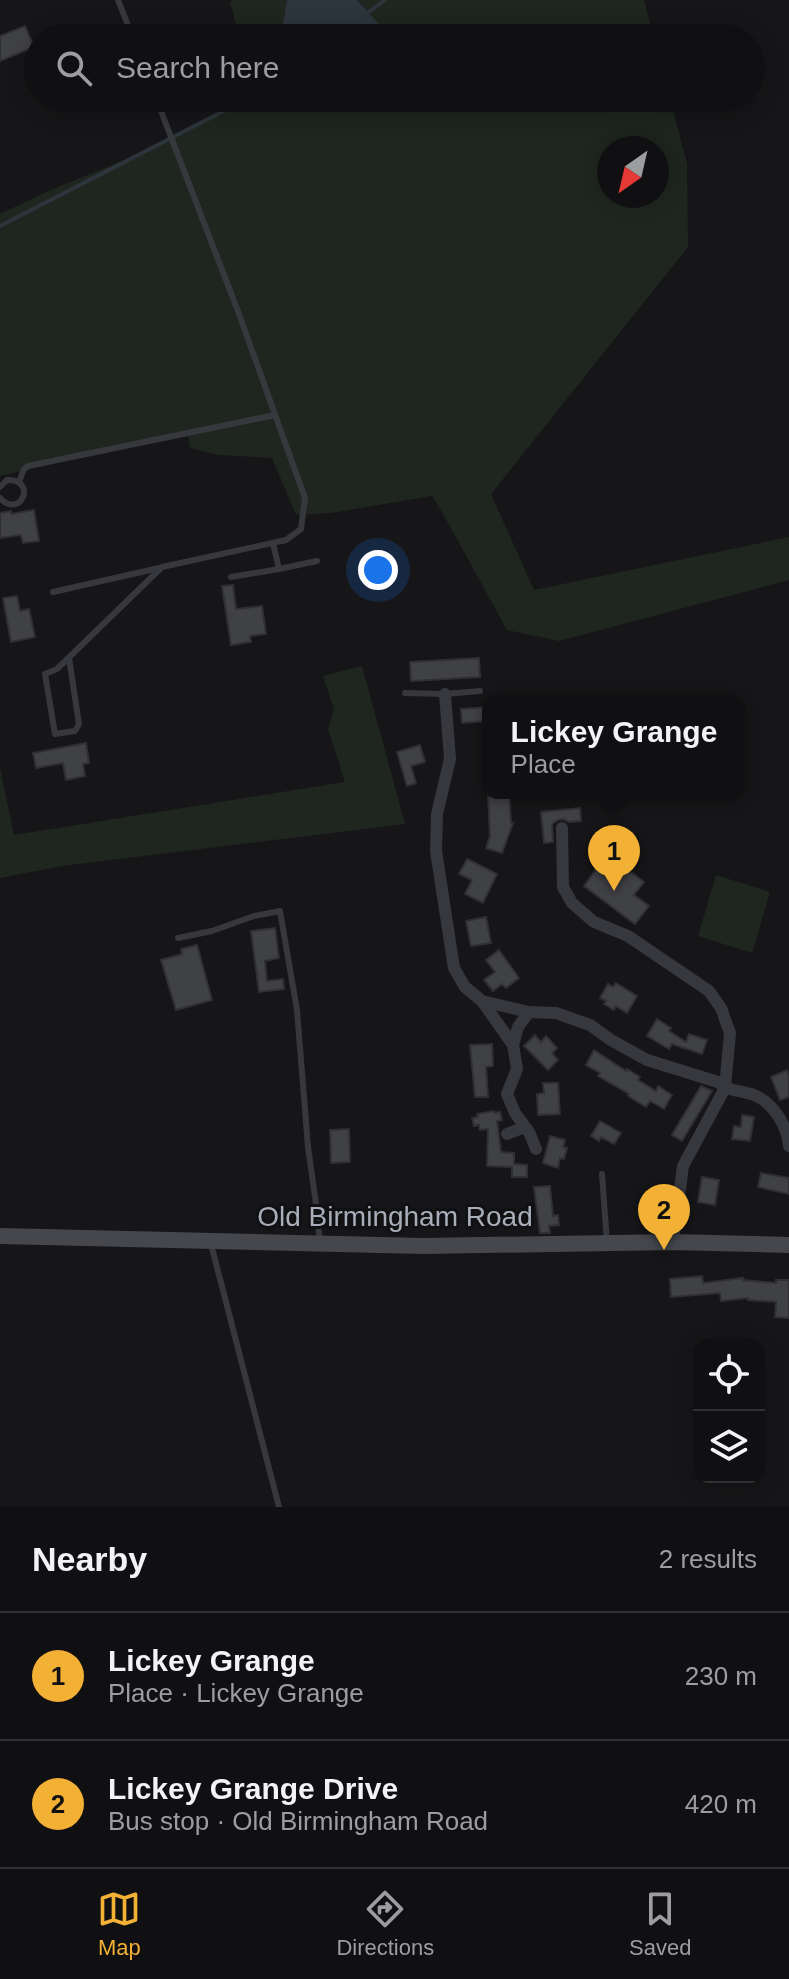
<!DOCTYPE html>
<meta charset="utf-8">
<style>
body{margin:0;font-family:Helvetica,sans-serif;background:#1e1e20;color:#f1f3f6}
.controls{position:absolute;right:24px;bottom:24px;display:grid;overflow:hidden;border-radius:16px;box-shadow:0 4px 20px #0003}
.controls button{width:72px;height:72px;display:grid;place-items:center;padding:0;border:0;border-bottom:2px solid #303032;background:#101012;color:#f1f3f6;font:40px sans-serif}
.compass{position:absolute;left:597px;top:136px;width:72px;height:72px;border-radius:50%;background:#101012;box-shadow:0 4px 20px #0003;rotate:214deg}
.you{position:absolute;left:378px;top:570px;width:28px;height:28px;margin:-20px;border:6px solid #fff;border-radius:50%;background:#1a73e8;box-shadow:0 0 0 12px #1a73e833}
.badge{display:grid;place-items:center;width:52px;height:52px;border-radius:50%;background:#f2b134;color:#111;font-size:26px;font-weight:700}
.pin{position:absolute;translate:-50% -66px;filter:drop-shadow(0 2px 4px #0008)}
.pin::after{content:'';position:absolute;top:42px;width:28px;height:24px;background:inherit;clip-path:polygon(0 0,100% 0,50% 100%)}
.popup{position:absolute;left:482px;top:695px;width:264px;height:104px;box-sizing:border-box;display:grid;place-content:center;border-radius:16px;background:#101012;filter:drop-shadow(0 2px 6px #0005);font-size:26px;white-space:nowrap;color:#9c9d9f}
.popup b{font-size:30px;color:#f1f3f6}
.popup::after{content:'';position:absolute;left:50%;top:100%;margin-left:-16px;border:16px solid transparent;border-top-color:#101012}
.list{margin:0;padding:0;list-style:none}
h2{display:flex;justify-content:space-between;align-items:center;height:104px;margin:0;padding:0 32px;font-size:34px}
h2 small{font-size:26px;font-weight:400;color:#9c9d9f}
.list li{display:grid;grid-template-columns:52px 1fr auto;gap:24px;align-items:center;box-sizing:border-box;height:128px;padding:0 32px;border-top:2px solid #303032}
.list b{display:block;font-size:30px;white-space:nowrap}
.list p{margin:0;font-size:26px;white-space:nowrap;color:#9c9d9f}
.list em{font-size:26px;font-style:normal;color:#9c9d9f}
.icon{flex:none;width:44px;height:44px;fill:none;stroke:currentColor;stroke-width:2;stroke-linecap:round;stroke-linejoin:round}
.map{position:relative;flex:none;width:789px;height:1507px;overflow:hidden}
.search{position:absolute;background:#101012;box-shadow:0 4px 20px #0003;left:24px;right:24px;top:24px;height:88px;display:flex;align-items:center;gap:20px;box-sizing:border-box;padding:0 28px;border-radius:44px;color:#9c9d9f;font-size:30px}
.sheet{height:360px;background:#101012}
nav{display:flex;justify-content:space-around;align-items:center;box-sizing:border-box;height:112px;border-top:2px solid #303032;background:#101012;font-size:22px;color:#9c9d9f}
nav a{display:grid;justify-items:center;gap:4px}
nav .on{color:#f2b134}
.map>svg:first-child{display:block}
.green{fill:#1e261f;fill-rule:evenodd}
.water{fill:#2c353c}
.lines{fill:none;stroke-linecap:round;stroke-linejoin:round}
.stream{stroke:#2c353c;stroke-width:4}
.building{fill:#404145;stroke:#303034;stroke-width:2}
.lane{stroke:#37383d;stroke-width:6}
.street{stroke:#37383d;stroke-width:12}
.secondary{stroke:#45474d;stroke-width:16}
.labels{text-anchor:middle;stroke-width:6;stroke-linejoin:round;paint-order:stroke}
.street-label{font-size:28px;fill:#a8adb8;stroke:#111113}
</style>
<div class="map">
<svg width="789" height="1507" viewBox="0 0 789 1507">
<rect width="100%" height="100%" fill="#161618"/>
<!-- green -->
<path class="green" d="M233,0h54l-5,29 1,9h-43l-10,-36z
M357,0h287l10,38h-262z
M249,98h421l17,66 1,83 -197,247 43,96 255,-53v43l-230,61 -52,-11 -65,-118 -10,-16 -101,17 -35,2 -24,-57 -53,-3 -29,-7 -2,-12 -101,20 -87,20v-262l53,-25 106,-43zM609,148h48v48h-48z
M362,666l43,158 -343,42 -62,12v-110l14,67 331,-53 -17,-53 6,-20 -11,-33z
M716,875l54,17 -18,61 -54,-17z"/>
<!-- water -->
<path class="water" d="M287,0h70l35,38h-109l-1,-9z"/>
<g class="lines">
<!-- stream -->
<path class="stream" d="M365,15l20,-15
M0,226l249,-128"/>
</g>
<!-- building -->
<path class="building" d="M25,26l9,21 -34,14v-25z
M34,510l5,31 -16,2 -2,-8 -21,3v-25l11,-2v3z
M233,585l3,24 26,-3 4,28 -16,2 1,6 -20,3 -9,-59z
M17,596l3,15 9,-2 6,28 -24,5 -8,-44z
M479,658l1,19 -69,4 -1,-19z
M488,707v14l-26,2 -1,-14z
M86,743l3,20 -6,1 2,12 -19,4 -3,-17 -27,5 -3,-15z
M420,745l5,17 -14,4 5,17 -9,3 -10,-34z
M488,793h21l2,30h2l-11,30 -16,-5 4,-12z
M580,808l1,13 -12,1 -6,-3 -5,1 -6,4 1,18 -9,1 -3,-31z
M607,854l37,28 -10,13 15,11 -14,18 -51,-38z
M467,859l30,15 -14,29 -18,-9 7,-14 -13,-6z
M486,917l5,26 -20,3 -5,-25z
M275,928l4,30 -14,3 2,20 16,-2 1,10 -25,3 -8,-61z
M197,945l15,55 -36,10 -15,-50 21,-6 -1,-5z
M499,950l20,28 -13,10 -4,-4 -9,7 -9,-11 11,-8 -9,-12z
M616,983l21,13 -10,17 -11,-7 -2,4 -10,-6 2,-3 -6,-3 8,-14 5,3z
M657,1019l14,9 -2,3 17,11 3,-8 18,6 -5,14 -30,-10 -3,5 -22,-13z
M535,1035l6,7 5,-6 11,12 -5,5 6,7 -10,10 -24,-24z
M492,1044l1,22 -7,1 2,30h-13l-5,-52z
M594,1050l32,21 1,-2 13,8 -2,3 18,11 2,-5 14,9 -8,14 -14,-8 -4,6 -18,-11 1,-2 -31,-18 2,-3 -14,-8z
M787,1070l2,6v21l-9,3 -9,-23z
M543,1083h15l2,31 -22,1 -1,-21 7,-1z
M701,1086l11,5 -30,50 -10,-6z
M494,1111l1,2 5,-1 2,8 -5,1 4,31 13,1v11l13,1v12h-15v-10l-25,-1 1,-37 -8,1 -1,-5 -5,1 -2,-8 6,-1 -1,-3z
M742,1115l12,2 -4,24 -18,-2 2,-13 7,1z
M600,1121l21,12 -7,11 -13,-7 -2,4 -8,-5z
M349,1129l1,33 -19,1 -1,-33z
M550,1136l15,4 -2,7 4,1 -3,11 -4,-1 -2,10 -15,-5z
M761,1173l28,5v16l-31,-7z
M702,1177l17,3 -4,25 -17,-3z
M550,1186l3,30 5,-1 1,10 -10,1 1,7h-10l-6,-46z
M656,1195l12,1 -1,20 -27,-1 1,-12 14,1z
M702,1276l1,7 40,-5v2l33,3v-3h13v38l-14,-1 1,-15 -28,-2v-2l-27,3 -1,-8 -49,4 -1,-18z"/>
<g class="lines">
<!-- lane -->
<path class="lane" d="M118,0l15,38
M19,482l5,-13 4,-3 247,-51
M0,487l7,-7c31,-1 14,40 -7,18
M279,569l38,-8
M231,577l48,-8 -6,-26
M53,592l106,-24
M69,658l10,66 -4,7 -20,3 -10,-60 12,-5 105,-102 124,-27 15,-11 4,-31 -66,-184 -83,-216
M405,693l40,1 35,-3
M178,938l34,-7 42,-15 26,-5 17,99 11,137 8,57 4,39
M602,1174l5,69
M211,1244l68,263"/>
<!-- street -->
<path class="street" d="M445,694l5,65 -13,55 -1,37 18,117 11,19 17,14 47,11 27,1 34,12 21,15 36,20 71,22c11,10 23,8 36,13 20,8 33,31 35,51
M562,828l1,59 9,16 22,19 34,14 81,55 12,17 9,25 -5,55 -42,78 -10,76
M482,1001l31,44
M529,1012l-11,15 -5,18 4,24 -10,25 8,19 14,19 7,17
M507,1134l18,-7"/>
<!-- secondary -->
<path class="secondary" d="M0,1236l423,10 250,-4 116,3"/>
</g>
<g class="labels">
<!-- street labels -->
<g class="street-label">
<text x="395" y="1226">Old Birmingham Road</text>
</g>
</g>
</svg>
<div class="controls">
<button><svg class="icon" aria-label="locate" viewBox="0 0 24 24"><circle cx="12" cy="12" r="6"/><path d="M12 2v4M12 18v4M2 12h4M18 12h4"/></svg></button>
<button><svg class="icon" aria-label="layers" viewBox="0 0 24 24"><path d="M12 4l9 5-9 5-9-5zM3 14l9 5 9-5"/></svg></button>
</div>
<svg class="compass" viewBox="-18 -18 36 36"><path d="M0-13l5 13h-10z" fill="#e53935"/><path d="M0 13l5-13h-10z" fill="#9c9d9f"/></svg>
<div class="you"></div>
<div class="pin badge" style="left:614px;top:891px">1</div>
<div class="popup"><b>Lickey Grange</b>Place</div>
<div class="pin badge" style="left:664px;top:1250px">2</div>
<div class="search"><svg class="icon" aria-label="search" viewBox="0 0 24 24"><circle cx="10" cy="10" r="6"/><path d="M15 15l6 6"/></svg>Search here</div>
</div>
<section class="sheet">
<h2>Nearby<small>2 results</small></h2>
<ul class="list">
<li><span class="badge">1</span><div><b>Lickey Grange</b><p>Place · Lickey Grange</p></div><em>230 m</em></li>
<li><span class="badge">2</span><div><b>Lickey Grange Drive</b><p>Bus stop · Old Birmingham Road</p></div><em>420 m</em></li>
</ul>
</section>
<nav>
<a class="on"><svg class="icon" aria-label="map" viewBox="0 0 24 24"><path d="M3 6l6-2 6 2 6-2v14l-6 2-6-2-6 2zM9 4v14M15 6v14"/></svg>Map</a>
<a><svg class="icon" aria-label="directions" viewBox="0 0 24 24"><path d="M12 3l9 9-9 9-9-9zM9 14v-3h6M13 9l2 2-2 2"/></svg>Directions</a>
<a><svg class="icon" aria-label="saved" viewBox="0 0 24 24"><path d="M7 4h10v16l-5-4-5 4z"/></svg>Saved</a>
</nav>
